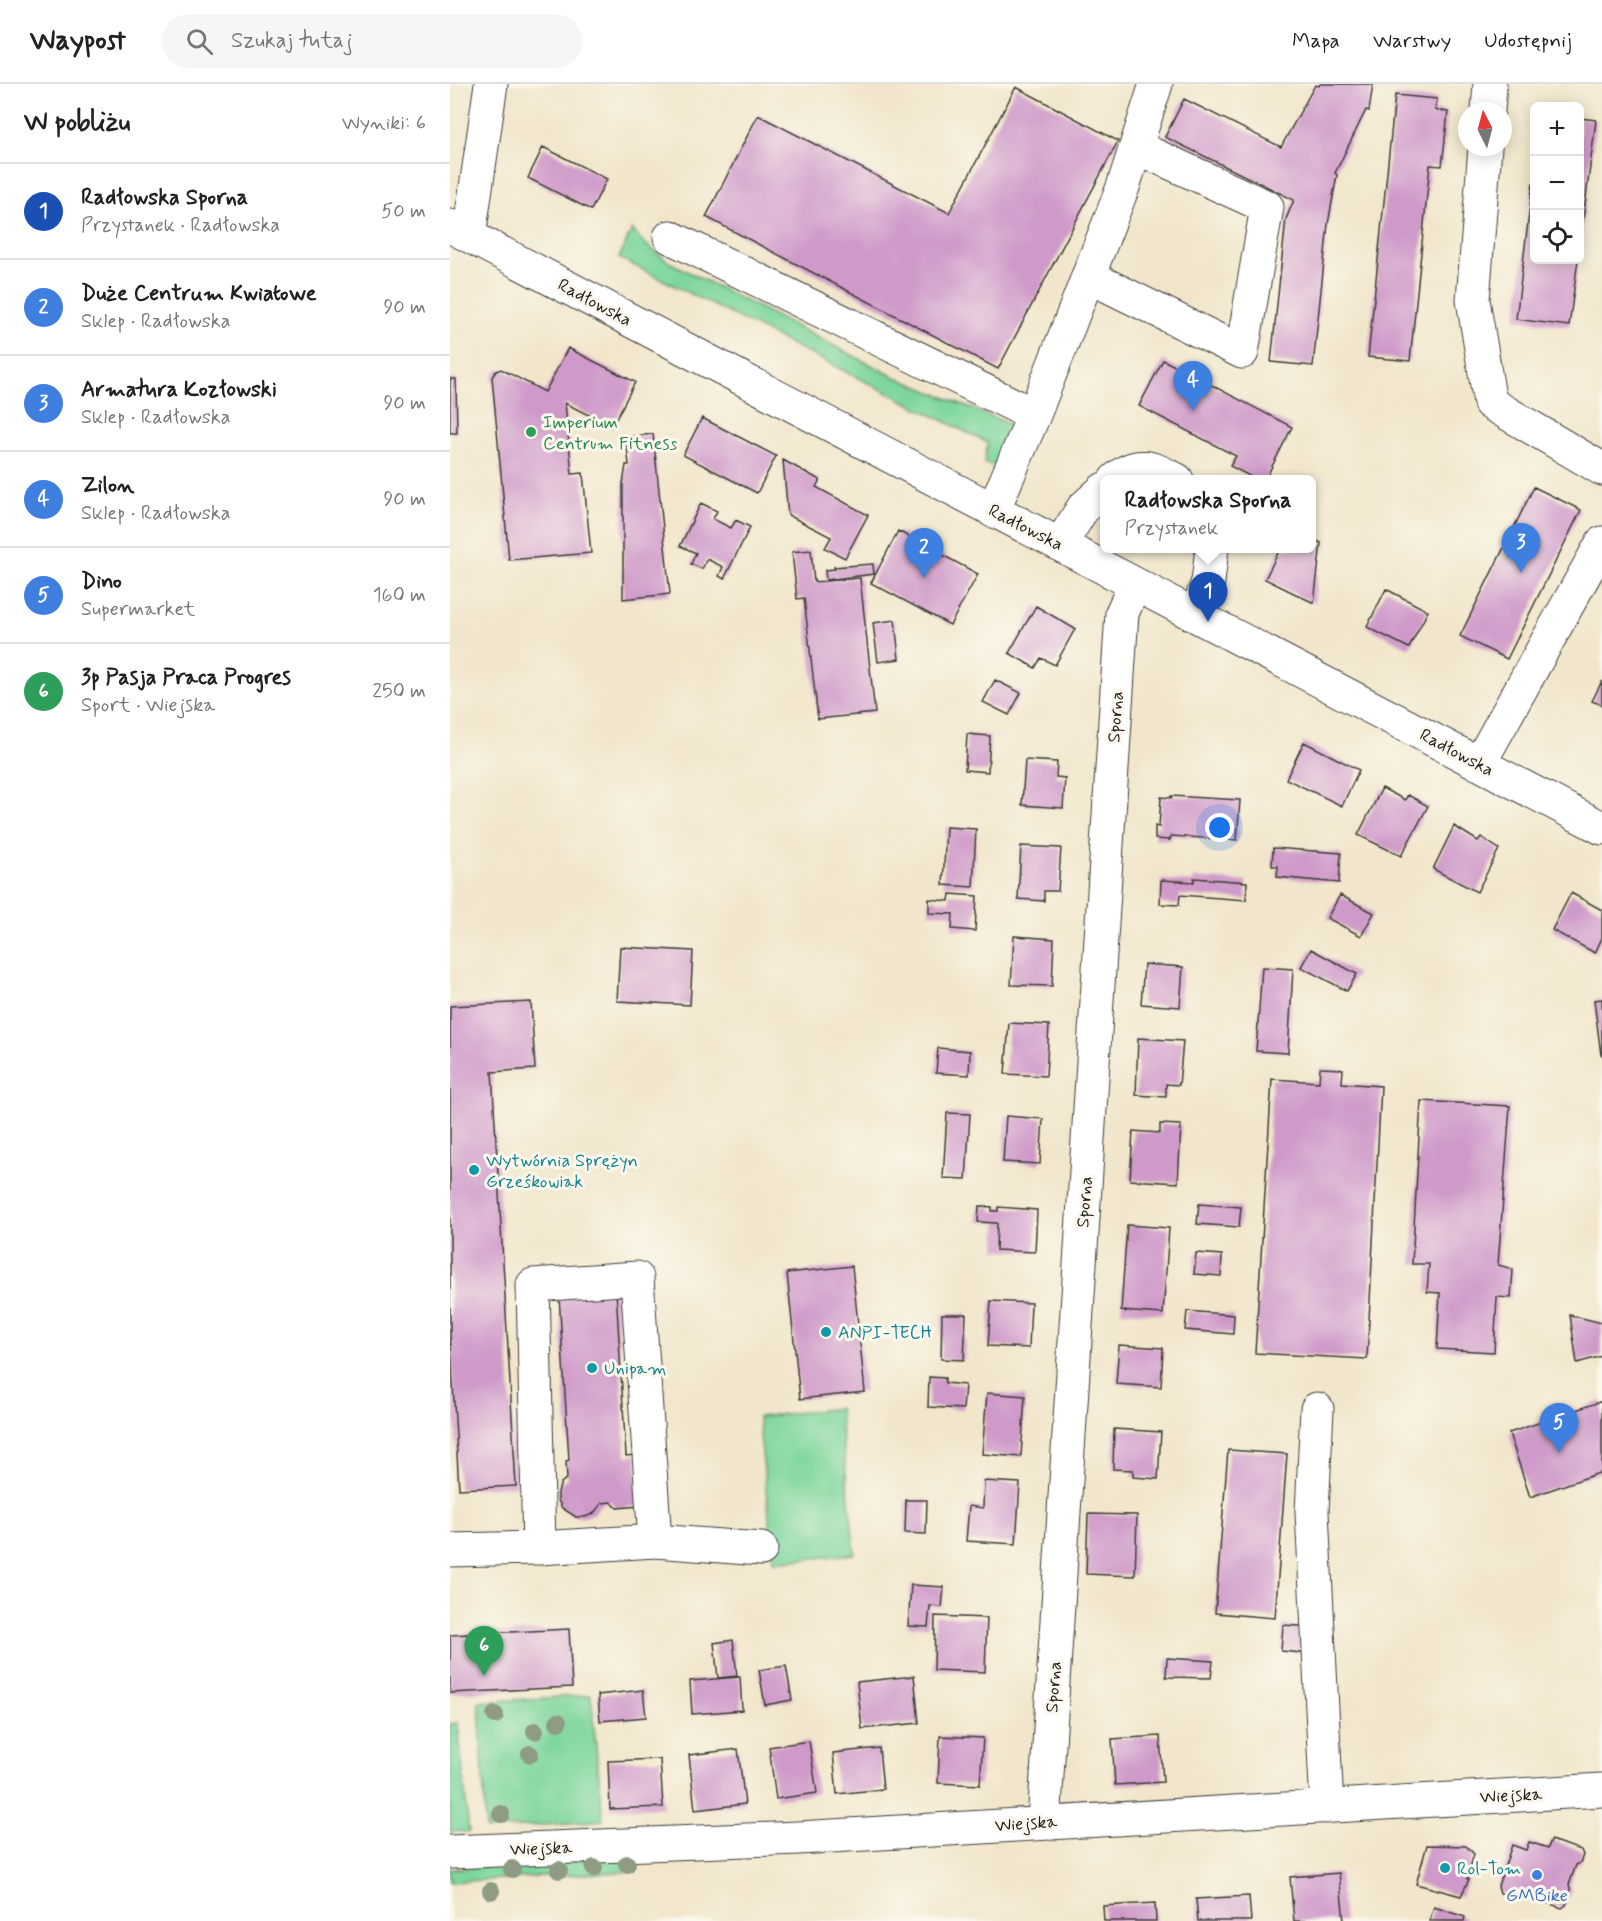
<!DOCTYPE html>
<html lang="pl">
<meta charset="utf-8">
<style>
body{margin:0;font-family:Mynerve,sans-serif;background:#f6f6f6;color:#222}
.controls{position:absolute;right:18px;top:18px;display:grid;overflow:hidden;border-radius:9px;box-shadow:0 3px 15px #0003}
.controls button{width:54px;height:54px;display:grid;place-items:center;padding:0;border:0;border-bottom:2px solid #e0e0e0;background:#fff;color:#222;font:30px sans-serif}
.compass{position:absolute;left:1008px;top:18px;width:54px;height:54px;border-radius:50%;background:#fff;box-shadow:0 3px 15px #0003;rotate:354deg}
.you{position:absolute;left:770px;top:744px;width:21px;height:21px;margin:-15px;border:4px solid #fff;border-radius:50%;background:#1a73e8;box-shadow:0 0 0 9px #1a73e833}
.badge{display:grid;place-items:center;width:39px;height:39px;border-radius:50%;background:#0b8043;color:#fff;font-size:20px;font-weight:700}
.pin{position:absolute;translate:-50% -50px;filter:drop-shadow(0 2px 3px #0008)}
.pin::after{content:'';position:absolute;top:32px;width:21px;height:18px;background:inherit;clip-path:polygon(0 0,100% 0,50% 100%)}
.popup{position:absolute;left:650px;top:391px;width:216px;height:78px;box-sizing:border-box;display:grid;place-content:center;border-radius:9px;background:#fff;filter:drop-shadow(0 2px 4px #0005);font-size:20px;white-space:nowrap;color:#767676}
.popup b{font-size:22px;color:#222}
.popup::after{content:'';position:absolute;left:50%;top:100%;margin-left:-12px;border:12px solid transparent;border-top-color:#fff}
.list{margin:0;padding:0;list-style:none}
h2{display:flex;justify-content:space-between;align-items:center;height:78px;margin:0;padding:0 24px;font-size:26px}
h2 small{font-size:20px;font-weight:400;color:#767676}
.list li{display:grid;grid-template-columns:39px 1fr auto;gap:18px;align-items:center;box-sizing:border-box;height:96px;padding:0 24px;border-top:2px solid #e0e0e0}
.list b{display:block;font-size:22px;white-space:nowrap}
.list p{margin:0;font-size:20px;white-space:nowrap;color:#767676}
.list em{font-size:20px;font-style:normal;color:#767676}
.icon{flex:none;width:33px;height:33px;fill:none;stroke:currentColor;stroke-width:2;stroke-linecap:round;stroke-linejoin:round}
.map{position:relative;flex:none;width:1152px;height:1837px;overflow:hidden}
header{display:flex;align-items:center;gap:36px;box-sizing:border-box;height:84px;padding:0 30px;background:#fff;border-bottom:2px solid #e0e0e0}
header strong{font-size:28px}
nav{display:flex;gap:33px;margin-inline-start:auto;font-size:21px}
.search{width:420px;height:54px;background:#f6f6f6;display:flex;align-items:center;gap:15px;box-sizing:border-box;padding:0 21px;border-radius:33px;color:#767676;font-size:22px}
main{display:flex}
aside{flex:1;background:#fff}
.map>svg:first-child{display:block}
.green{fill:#7dd69c;stroke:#4c795c;stroke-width:1.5}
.building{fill:#cf9ac9}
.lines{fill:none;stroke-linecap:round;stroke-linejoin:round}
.minor-casing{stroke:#3c3a36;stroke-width:35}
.minor{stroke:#fff;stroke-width:33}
.tree{fill:#8f9b84}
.leisure-dot{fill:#2e9e5b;stroke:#fbf7ec;stroke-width:2}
.culture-dot{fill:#0f9aa8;stroke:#fbf7ec;stroke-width:2}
.shop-dot{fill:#3f7fe0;stroke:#fbf7ec;stroke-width:2}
.labels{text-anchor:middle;stroke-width:6;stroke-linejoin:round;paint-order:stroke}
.street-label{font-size:18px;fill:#1c1c1c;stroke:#fbf7ec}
.leisure-label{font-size:18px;fill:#27864d;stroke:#fbf7ec;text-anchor:start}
.culture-label{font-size:18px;fill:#0d838f;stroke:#fbf7ec;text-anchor:start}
.shop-label{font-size:18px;fill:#366cbe;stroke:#fbf7ec}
</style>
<header>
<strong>Waypost</strong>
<div class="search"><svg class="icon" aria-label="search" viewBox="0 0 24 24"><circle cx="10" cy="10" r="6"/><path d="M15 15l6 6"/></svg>Szukaj tutaj</div>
<nav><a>Mapa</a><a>Warstwy</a><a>Udostępnij</a></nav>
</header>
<main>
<aside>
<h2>W pobliżu<small>Wyniki: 6</small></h2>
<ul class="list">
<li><span class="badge" style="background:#1a4fb4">1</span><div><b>Radłowska Sporna</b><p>Przystanek · Radłowska</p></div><em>50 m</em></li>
<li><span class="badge" style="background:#3f7fe0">2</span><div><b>Duże Centrum Kwiatowe</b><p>Sklep · Radłowska</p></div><em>90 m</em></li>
<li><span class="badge" style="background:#3f7fe0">3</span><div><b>Armatura Kozłowski</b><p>Sklep · Radłowska</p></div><em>90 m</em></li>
<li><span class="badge" style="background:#3f7fe0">4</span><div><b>Zilon</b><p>Sklep · Radłowska</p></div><em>90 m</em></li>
<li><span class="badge" style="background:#3f7fe0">5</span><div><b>Dino</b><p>Supermarket</p></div><em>160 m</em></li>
<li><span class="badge" style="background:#2e9e5b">6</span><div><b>3p Pasja Praca Progres</b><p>Sport · Wiejska</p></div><em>250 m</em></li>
</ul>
</aside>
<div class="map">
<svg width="1152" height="1837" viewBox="0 0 1152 1837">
<rect width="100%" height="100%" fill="#fbf7ec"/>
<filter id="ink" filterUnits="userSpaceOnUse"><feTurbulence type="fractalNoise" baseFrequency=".0167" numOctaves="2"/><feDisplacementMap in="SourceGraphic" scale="12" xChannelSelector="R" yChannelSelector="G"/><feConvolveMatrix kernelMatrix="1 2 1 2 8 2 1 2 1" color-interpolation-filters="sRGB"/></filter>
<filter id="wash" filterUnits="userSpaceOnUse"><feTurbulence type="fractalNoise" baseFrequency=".008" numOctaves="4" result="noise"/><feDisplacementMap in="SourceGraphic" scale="24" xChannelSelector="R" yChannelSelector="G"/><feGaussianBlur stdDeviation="1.35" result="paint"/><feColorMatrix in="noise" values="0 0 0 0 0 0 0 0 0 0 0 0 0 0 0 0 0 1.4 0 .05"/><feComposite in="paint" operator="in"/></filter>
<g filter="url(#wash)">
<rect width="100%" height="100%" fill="#f1e6cb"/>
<!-- green -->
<path class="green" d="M182,145l12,14 25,19 224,114 121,50 -18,40 -12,-3 4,-20 -369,-185z
M389,1324l16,146 -81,8 -16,-145z
M141,1611l12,125 -117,10 -7,-128z
M8,1639l11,109 -19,-1v-107z
M177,1773l8,14 -185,11v-13z"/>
<g id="blocks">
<!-- building -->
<path class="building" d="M870,0h53l-4,27 -3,-1 -31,63 2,2 -9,49 -15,142 -42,-4 15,-143 8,-19 -129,-63 19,-38 97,48 34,-62 4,1z
M566,3l102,54 -120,228 -292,-152 52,-102 191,98z
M945,11l42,4 -2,11 13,2 -6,54 -12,-1 -20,196 -42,-4z
M1130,34l16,2 -15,116h-1z
M93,63l64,32 -16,31 -63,-32z
M1083,98l1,78h44l-9,66 -53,-7z
M118,264l67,34 -23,45 -47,-24 7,71 11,-1 8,80 -82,7 -17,-183 4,-6 5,-2 44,23z
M713,276l129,67 -27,53h-8l-27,-14 6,-10 -97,-50z
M0,295h6l1,54h-7z
M252,334l74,38 -19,37 -74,-38z
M203,350l17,160 -47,5v-115l3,-19h3l-3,-28z
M333,376l37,20 -4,7 52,28 -23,43 -20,-10 6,-11 -43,-22z
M1084,403l47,23 -74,149 -47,-23z
M251,419l16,8 -4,8 18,9 5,-8 14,7 -26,52 -5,-3 4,-9 -16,-8 -5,10 -11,-5 5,-11 -16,-7z
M448,447l80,43 -28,51 -79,-42z
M861,454l10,5 -7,60 -49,-24 15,-30h31z
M361,466l3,32 46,-4 15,135 -57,6 -14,-121 -7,1 -5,-47z
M423,480l1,10 -48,6 -1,-10 10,-1 -1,-2z
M936,505l42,22 -19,37 -42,-21z
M586,522l39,23 -20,36 -14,-7 -6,10 -26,-15z
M445,536l4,39 -21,3 -5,-39z
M545,596l26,13 -12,22 -26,-13z
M1152,597v24l-10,-4z
M517,650l23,2 -2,36 -23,-2z
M854,658l55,28 -17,36 -56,-27z
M575,676l32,2 -1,15 9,1 -2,30 -41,-3z
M932,704l23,12 3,-5 20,11 -27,50 -43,-21z
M721,712l69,4 -3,40 -66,-4 -1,4 -15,-1v-13l4,1 2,-30 10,1z
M1004,742l24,15 3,-4 18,12 -22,43 -44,-23z
M496,743l30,2 -3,58 -30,-2z
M571,762l40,2 -3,43h-14v10l-26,-2z
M823,764l68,5 -2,30 -62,-6 1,-11h-6z
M744,794l53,4 -1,18 -66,-5 -1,10 -19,-1 1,-24 33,2z
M1121,809l31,17v28l-7,15 -43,-23z
M500,810l27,2 -2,35 -23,-2 1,-15 -24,-1v-14l20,2z
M890,811l34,18 -13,23 -34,-18z
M564,852l40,3 -2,47 -41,-1z
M170,863l73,4 -3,54 -73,-4z
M861,865l46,25 -10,17 -46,-24z
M694,880l39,3 -3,40 -39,-3z
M812,883l31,2 -5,84 -32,-2z
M1152,915v56h-1l-7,-55z
M81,918l4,67 -43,3 24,414 -57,3 -9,-158v-325z
M559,939l40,2 -3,51 -41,-2z
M688,954l45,3 -4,44 -13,-1v13l-30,-2z
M488,964l32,3 -1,24 -33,-2z
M870,984l23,1 -1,14 39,3 -14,273 -112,-6 17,-274 47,3z
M971,1017l89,5 -12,159 15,4 -2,29 -14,-1 -3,55 -57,-3 3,-56 -13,-1 2,-28h-17z
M497,1029l23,1 -4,65 -23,-1z
M556,1032l37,3 -3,45 -37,-2z
M710,1040l21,1 -3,58 -48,-3 3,-49 27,2z
M749,1120l42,3 -2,20 -42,-3z
M529,1122l13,1v4h6v-4l39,3 -2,42 -39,-2 1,-27 -19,-1z
M677,1141l42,3 -6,86 -42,-3z
M746,1169l26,2 -1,21 -27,-2z
M402,1182l13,126 -65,7 -13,-126z
M166,1207l10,165 10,-1 3,51 -22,2 -6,-6 -9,1 -9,11 -8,3h-9l-14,-9 -4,-8v-8l3,-9 6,-5 -1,-17 3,-1 -10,-165z
M541,1217l40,2 -2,45 -41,-2z
M737,1227l47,4 -1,19 -48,-4z
M492,1230h24l-2,46 -23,-1z
M1120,1231l32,8v33l-25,7z
M669,1261l44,3 -2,39 -45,-3z
M479,1293l16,1v5l20,2 -2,24 -35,-2z
M537,1309l38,3 -4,61 -39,-3z
M1152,1317v71l-72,25 -21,-64z
M664,1345l47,3 -3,47 -25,-2v-7l-20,-1z
M778,1366l59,4 -12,164 -60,-5z
M534,1397l36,2 -4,61 -50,-3 3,-35 14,2z
M456,1416h21l-1,34 -21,-1z
M638,1430l49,1 -2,61 -49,-2z
M461,1501l33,2 -2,20 -12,-1 -2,21 -20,-1z
M485,1532l52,2 -2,54 -51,-2z
M833,1541l31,2 -2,27 -31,-3z
M119,1545l3,58 -122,6v-58z
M283,1556l4,36 -19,2 -4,-35z
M717,1574l46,3 -2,17 -45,-1z
M336,1582l6,34 -27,5 -6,-35z
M464,1592l5,47 -57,6 -5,-47z
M290,1593l2,33 -50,4 -2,-33z
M193,1606l3,27 -46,4 -2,-26z
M490,1652l43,2 -3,47 -42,-2z
M710,1652l3,46 -48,3 -3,-46z
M359,1657l8,52 -41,6 -7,-52z
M429,1664l4,41 -46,5 -4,-41z
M288,1665l7,55 -50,6 -6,-55z
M210,1675l3,48 -53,2 -2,-48z
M1101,1756l30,10 2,5 -3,8 -4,2 -7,20 2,5 -5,15 -4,3 -48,-16 -7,3 -7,-2 -2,-7 14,-41 14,5 3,-8 19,6z
M977,1761l39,1 8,8 -7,25h2l-8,17 -45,-12z
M889,1789l5,48h-50l-4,-44z
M799,1812l2,25h-53l-2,-22z
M705,1819l1,18h-52l-1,-15z
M984,1823l31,10 -1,4h-35z"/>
</g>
</g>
<g filter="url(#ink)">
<use href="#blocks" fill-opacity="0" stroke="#3c3a36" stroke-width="1.5"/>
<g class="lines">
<defs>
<path id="minor" d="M1038,27l2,-27
M1035,63l-12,153 17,103 112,66
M0,142l1152,602
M19,152l22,-152
M220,153l364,178 -41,96
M638,192l154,76 25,-145 -131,-60
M584,331l89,-228 33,-103
M665,396c22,-21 38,-12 62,0
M610,461l23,-37 21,-19
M746,531l12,-33 4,-34
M1029,680l123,-221
M867,1325l-5,103 15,295
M205,1457l106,8
M0,1466l89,-2 116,-7 -18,-263 -104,7 6,263
M594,1738l78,-1209 13,-29
M0,1768l348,-14 804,-48"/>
</defs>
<!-- minor casing -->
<use href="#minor" class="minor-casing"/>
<!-- minor -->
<use href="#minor" class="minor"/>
</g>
<!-- trees -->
<g class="tree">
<circle cx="45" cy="1631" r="9"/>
<circle cx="108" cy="1638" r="9"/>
<circle cx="85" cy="1647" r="9"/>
<circle cx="80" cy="1670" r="9"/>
<circle cx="51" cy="1730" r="9"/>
<circle cx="177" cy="1780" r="9"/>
<circle cx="144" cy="1784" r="9"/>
<circle cx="62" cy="1785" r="9"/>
<circle cx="109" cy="1786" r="9"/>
<circle cx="41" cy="1807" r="9"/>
</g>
</g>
<!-- markers -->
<circle class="leisure-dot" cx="81" cy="348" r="6"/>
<g class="culture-dot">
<circle cx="24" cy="1086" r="6"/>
<circle cx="376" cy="1248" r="6"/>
<circle cx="142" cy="1284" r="6"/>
<circle cx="995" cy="1784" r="6"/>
</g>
<circle class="shop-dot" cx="1087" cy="1791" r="6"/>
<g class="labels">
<!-- street labels -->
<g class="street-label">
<text transform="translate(145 218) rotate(28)" y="6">Radłowska</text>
<text transform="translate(576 443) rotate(27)" y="6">Radłowska</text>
<text transform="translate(665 633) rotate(-86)" y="6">Sporna</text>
<text transform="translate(1007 668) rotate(28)" y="6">Radłowska</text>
<text transform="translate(634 1118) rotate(-86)" y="6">Sporna</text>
<text transform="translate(603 1603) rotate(-86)" y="6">Sporna</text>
<text transform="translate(1061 1711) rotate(-3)" y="6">Wiejska</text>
<text transform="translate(576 1739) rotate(-4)" y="6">Wiejska</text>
<text transform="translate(91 1764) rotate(-2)" y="6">Wiejska</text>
</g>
<!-- leisure labels -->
<g class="leisure-label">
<text x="93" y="344">Imperium<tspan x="93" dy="21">Centrum Fitness</tspan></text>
</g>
<!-- culture labels -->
<g class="culture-label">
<text x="36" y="1082">Wytwórnia Sprężyn<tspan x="36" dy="21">Grześkowiak</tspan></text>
<text x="388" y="1254">ANPI-TECH</text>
<text x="154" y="1290">Unipam</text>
<text x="1007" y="1790">Rol-Tom</text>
</g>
<!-- shop labels -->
<g class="shop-label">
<text x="1087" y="1817">GMBike</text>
</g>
</g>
</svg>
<div class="controls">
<button>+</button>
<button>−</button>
<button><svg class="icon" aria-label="locate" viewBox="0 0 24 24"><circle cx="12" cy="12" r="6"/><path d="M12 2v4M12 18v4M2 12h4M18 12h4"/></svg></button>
</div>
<svg class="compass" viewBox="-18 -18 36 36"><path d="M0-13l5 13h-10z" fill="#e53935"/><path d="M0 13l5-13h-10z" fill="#767676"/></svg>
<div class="you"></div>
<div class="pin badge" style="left:758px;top:538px;background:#1a4fb4">1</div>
<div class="popup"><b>Radłowska Sporna</b>Przystanek</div>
<div class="pin badge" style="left:474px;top:494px;background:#3f7fe0">2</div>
<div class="pin badge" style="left:1071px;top:489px;background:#3f7fe0">3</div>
<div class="pin badge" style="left:743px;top:327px;background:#3f7fe0">4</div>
<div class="pin badge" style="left:1109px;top:1369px;background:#3f7fe0">5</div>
<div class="pin badge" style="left:34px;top:1592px;background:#2e9e5b">6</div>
</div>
</main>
